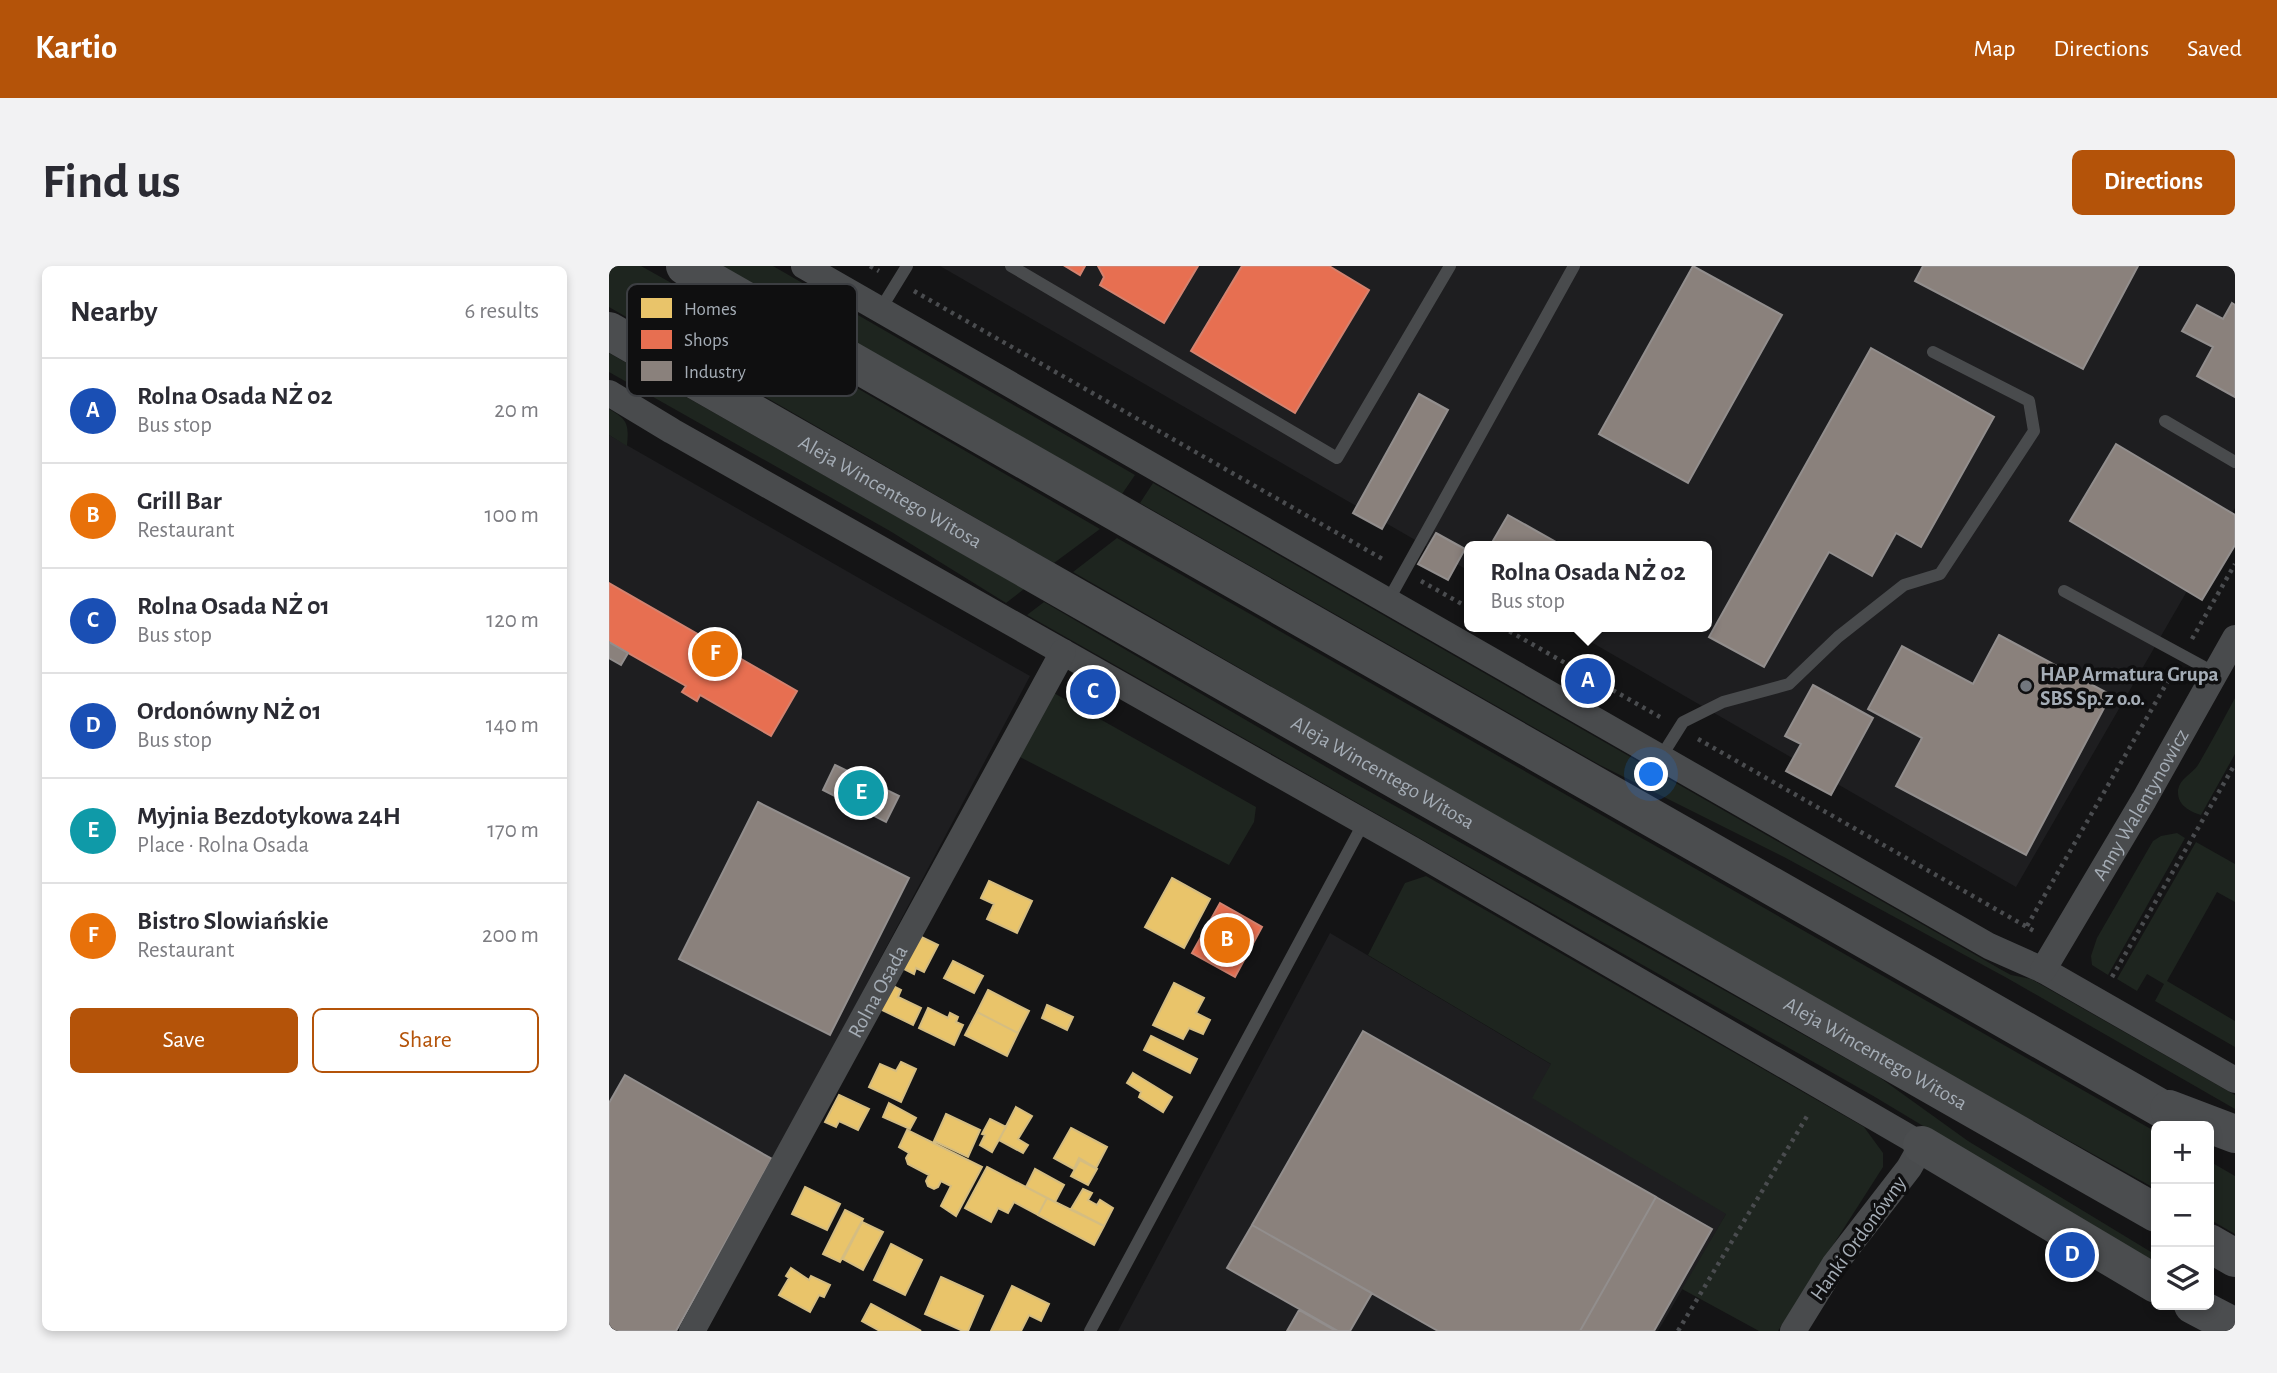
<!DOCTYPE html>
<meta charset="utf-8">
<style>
body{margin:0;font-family:"Alegreya Sans",sans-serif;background:#f2f2f3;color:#2b2b33}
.controls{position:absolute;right:21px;bottom:21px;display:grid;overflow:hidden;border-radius:10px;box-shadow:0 4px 10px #0003}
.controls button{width:63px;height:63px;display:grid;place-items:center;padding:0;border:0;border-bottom:2px solid #e1e1e2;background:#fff;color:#2b2b33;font:35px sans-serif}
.you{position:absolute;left:1043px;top:509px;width:24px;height:24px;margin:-18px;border:5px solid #fff;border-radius:50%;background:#1a73e8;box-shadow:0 0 0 10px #1a73e833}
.badge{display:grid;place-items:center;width:46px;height:46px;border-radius:50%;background:#b45309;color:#fff;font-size:23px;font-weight:700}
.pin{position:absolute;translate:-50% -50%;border:4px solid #fff;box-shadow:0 2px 7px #0006}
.popup{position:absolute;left:855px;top:275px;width:248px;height:91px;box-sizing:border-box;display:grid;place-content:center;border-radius:10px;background:#fff;filter:drop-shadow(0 2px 5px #0005);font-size:23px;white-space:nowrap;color:#7c7c81}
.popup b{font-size:26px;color:#2b2b33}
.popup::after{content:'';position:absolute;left:50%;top:100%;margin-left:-14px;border:14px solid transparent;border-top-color:#fff}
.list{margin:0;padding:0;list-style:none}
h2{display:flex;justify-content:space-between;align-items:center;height:91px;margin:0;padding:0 28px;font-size:30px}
h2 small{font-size:23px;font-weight:400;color:#7c7c81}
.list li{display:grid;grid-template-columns:46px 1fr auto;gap:21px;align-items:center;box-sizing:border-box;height:105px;padding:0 28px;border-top:2px solid #e1e1e2}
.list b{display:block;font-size:26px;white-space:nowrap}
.list p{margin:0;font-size:23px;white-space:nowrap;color:#7c7c81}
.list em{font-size:23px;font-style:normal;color:#7c7c81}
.actions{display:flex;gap:14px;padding:21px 28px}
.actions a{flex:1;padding:16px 0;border:2px solid #b45309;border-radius:10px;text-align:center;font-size:24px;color:#b45309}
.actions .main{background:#b45309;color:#fff}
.icon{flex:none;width:38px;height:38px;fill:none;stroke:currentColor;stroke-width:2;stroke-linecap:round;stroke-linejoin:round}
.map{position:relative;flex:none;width:1626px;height:1065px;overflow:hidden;border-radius:10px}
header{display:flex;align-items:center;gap:42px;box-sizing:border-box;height:98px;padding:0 35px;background:#b45309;color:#fff}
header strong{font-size:33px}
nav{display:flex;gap:38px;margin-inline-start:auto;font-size:24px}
.intro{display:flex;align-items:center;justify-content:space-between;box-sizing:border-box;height:168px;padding:0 42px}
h1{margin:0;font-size:49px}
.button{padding:18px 32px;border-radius:10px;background:#b45309;color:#fff;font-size:24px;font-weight:700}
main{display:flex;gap:42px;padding:0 42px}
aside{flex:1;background:#fff;border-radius:10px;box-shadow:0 4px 10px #0003}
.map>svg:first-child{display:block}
.built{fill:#1e1e20}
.green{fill:#1e251f}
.homes{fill:#e9c46a;stroke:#d5bd81;stroke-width:2}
.shops{fill:#e76f51;stroke:#d3826f;stroke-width:2}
.industry{fill:#8a817c;stroke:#928e8d;stroke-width:2}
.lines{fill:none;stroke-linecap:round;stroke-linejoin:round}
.path{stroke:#4a4c4f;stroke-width:4.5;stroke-dasharray:3.5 5;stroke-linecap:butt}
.service{stroke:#494b4d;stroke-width:12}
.minor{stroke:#494b4d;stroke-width:26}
.primary{stroke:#4b4d4f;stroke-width:38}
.poi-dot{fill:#72777e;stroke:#0f0f10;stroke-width:2.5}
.labels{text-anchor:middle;stroke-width:7;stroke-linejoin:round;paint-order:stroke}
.street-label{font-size:21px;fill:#a5adb6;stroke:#0f0f10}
.poi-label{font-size:21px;font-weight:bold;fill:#a5adb6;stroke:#0f0f10;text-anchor:start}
.key{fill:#0f0f10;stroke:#3c3e42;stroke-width:2}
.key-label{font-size:19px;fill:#a5adb6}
</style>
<header>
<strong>Kartio</strong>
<nav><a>Map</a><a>Directions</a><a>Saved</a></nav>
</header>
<div class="intro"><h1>Find us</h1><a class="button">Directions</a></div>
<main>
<aside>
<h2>Nearby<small>6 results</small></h2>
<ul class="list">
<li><span class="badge" style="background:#1a4fb4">A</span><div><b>Rolna Osada NŻ 02</b><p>Bus stop</p></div><em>20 m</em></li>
<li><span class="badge" style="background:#e8710a">B</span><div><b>Grill Bar</b><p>Restaurant</p></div><em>100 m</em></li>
<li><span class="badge" style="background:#1a4fb4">C</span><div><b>Rolna Osada NŻ 01</b><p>Bus stop</p></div><em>120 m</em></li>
<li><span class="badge" style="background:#1a4fb4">D</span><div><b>Ordonówny NŻ 01</b><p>Bus stop</p></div><em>140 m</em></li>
<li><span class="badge" style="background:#0f9aa8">E</span><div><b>Myjnia Bezdotykowa 24H</b><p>Place · Rolna Osada</p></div><em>170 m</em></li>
<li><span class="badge" style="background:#e8710a">F</span><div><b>Bistro Slowiańskie</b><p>Restaurant</p></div><em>200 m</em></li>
</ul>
<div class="actions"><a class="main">Save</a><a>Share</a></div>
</aside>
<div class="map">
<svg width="1626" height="1065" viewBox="0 0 1626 1065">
<rect width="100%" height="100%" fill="#141415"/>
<!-- built -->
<path class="built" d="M331,0h1295v242l-219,379 -451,-260h142v-81h-238v25z
M0,169l421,241 -347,655h-74z
M721,667l416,247 -88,151h-540z"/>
<!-- green -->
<path class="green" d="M0,0h32l159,89 300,174 -46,34 -445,-256z
M110,0h54l362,209 -13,19z
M0,87l415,236 -18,14 -116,-72 -281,-159z
M0,143c19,11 20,15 18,37l-18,-11z
M544,217l847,486 11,6 20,4 204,116v14l-228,-131 -223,-121 -184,-92 -460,-262z
M508,272l1039,594v57l-341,-189 -742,-428z
M435,336l303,177 532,298 89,64 188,114v11l-281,-169 -848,-482z
M443,426l204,115 -2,15 -25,43 -213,-110z
M1626,432v56l-34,61c-12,-4 -24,-10 -23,-25 2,-12 14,-16 20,-25 13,-22 25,-45 37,-67z
M1568,567l8,5 -77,137 -16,-10 -1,-9 6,-18 56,-97 8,-5z
M1587,576l39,22v38l-18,-10 -50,89 68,40v26l-80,-46 9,-17 -17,-10 -10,17 -20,-12z
M817,610l438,251 19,26v14l-105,164h-19l-77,-42 44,-75 -194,-116 19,-34 -183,-109 37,-72z
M1600,895l26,15v58l-26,-15z"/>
<!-- homes -->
<path class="homes" d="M563,612l38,21 -26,49 -39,-21z
M380,615l43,20 -15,32 -30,-14 7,-15 -13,-6z
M302,666l27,13 -14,27 -8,-4 -2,6 -10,-5z
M344,695l30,15 -9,17 -30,-15z
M276,716l16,8 -3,7 23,11 -8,17 -39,-19z
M565,717l30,15 -8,15 14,7 -7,14 -14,-6 -6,11 -30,-14z
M379,724l41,21 -11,22 -41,-21z
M438,739l26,12 -6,13 -25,-12z
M319,742l20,10 2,-5 8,4 -2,5 7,3 -9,20 -35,-17z
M368,746l41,21 -11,23 -42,-21z
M542,770l46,23 -7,14 -46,-23z
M292,796l15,7 -15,33 -32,-15 11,-23 16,7z
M524,807l39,24 -9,15 -24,-15 2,-5 -14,-9z
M230,829l30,14 -11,21 -19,-9 -3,6 -11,-5z
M280,837l27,15 -6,11 -27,-12z
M407,841l16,9 -14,23 10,6 -5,8 -24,-13z
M337,848l34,16 -12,27 -34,-16z
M381,853l16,8 -14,25 -12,-7 5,-10 -3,-1z
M462,862l36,19 -11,21 -17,-10 -5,11 -20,-11z
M298,864l75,37 -26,49 -15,-10 10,-20 -10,-5 -3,6 -4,2 -6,-3 -2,-5 3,-6 -21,-11 -2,-6 3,-5 -10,-6z
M471,894l17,9 -9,16 -17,-9z
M378,901l60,31 -9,17 -24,-13 -6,11 -10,-5 -7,14 -26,-14z
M426,903l29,16 -9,17 -29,-15z
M196,921l35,17 -13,26 -35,-16z
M474,923l9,4 -4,7 9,5 3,-5 13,8 -9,18 -33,-17z
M438,932l57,28 -10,19 -56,-30z
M236,944l18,9 -23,43 -17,-8z
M253,956l21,10 -20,38 -20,-11z
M282,978l31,16 -17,35 -31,-15z
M182,1002l18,12 2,-4 19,9 -6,12 -5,-2 -9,17 -31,-17 10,-17 -3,-2z
M332,1011l42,19 -15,35h-5l-38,-17z
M403,1020l37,18 -8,17 -12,-6 -8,16h-30z
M262,1038l50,27h-41l-18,-10z"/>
<!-- shops -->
<path class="shops" d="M456,0h20l-5,9z
M489,0h100l-34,57 -64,-38 4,-8z
M633,0h87l40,24 -74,123 -104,-62z
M0,317l188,108 -26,45 -71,-41 -3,6 -15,-9 4,-6 -77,-44z
M611,637l42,24 -27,50 -43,-24z"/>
<!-- industry -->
<path class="industry" d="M1084,0l89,49 -94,168 -89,-49z
M1314,0h215l-55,103 -168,-88z
M1623,37l3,2v92l-38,-21 16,-29 -31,-16 15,-26 26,14z
M1262,82l123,69 -73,130 -25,-14 -24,43 -43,-24 -65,115 -55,-30z
M810,128l29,16 -66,119 -29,-16z
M1507,178l119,71v30l-33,55 -132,-79z
M899,249l55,31h-73z
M827,267l29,16 -17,31 -30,-16z
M1390,369l112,60 -85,160 -130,-69 26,-48 -54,-29 34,-63 71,38z
M0,376l19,11 -7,12 -12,-7z
M1204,419l60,33 -42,77 -45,-24 15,-27 -16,-8z
M226,499l64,31 -13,26 -63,-32z
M149,536l151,76 -79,157 -151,-76z
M754,765l293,166 -76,134h-142l-186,-106z
M16,809l147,84 -96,172h-67v-228z
M1047,931l56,32 -58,102h-74z
M643,959l120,68 -22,38h-12l-111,-63z
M690,1044l37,21h-49z"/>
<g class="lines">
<!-- path -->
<path class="path" d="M261,0l9,5
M305,25l472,270
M812,315l48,27
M893,361l158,90
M1583,373l43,-75
M1089,473l336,192
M1418,660l145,-252
M1503,711l123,-213
M1069,1065l131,-218"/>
<!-- service -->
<path class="service" d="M402,0l326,192 113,-192
M271,44l27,-44
M1556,155l70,41
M1455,325l151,82
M779,335l186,-335
M1052,491l22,-35 40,-20 66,-18 49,-47 66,-52 36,-11 94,-143 -5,-30 -96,-49
M481,1065l274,-509"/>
<!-- minor -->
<g class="minor">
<path d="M195,0l1185,680 54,24 192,110"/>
<path d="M0,127l63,38 741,419 509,295 -13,23 -75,97 -41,66"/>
<path id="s1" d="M1434,704l101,-170 91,-162"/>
<path id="s2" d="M83,1065l371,-679"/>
</g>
<!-- primary -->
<g class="primary">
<path d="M76,0l1507,860"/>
<path id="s3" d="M0,65l1547,882"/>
<path d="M1560,843l66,25"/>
<path d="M1313,879l234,139"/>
<path d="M1600,977l26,15"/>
<path d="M1584,1039l42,22"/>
</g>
</g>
<!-- markers -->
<circle class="poi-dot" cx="1417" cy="420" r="7"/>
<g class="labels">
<!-- street labels -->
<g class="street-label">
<text dy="7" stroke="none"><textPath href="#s3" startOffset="324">Aleja Wincentego Witosa</textPath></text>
<text dy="7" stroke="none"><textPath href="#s3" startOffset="891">Aleja Wincentego Witosa</textPath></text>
<text dy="7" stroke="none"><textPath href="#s1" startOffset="192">Anny Walentynowicz</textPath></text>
<text dy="7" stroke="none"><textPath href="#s2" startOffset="387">Rolna Osada</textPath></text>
<text dy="7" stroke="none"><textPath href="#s3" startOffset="1458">Aleja Wincentego Witosa</textPath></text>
<text transform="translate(1249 972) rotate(-54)" y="7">Hanki Ordonówny</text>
</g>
<!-- poi labels -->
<g class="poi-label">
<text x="1431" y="415">HAP Armatura Grupa<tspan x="1431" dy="24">SBS Sp. z o.o.</tspan></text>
</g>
</g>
<!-- legend -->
<rect x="18" y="18" width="230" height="112" rx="10" class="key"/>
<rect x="32" y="32" width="31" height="20" fill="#e9c46a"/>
<rect x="32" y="64" width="31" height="19" fill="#e76f51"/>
<rect x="32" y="95" width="31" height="20" fill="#8a817c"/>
<g class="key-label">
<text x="75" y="49">Homes</text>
<text x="75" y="80">Shops</text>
<text x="75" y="112">Industry</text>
</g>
</svg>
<div class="controls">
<button>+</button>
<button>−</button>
<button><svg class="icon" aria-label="layers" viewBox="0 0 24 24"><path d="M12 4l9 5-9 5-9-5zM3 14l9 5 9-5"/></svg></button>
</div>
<div class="you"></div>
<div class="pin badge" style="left:979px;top:415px;background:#1a4fb4">A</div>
<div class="popup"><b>Rolna Osada NŻ 02</b>Bus stop</div>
<div class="pin badge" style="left:618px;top:674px;background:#e8710a">B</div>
<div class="pin badge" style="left:484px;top:426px;background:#1a4fb4">C</div>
<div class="pin badge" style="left:1463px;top:989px;background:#1a4fb4">D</div>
<div class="pin badge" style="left:252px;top:527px;background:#0f9aa8">E</div>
<div class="pin badge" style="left:106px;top:388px;background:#e8710a">F</div>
</div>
</main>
